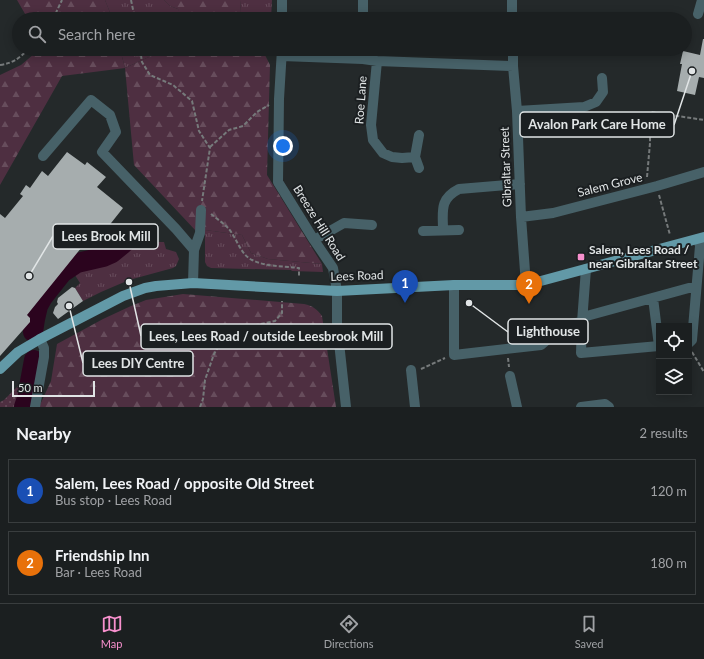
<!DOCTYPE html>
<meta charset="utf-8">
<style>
body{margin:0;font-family:Lato,sans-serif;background:#242729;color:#f1f3f6}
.controls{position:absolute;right:12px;bottom:12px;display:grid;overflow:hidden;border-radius:0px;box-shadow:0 2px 10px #0003}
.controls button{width:36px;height:36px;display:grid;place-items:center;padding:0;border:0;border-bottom:1px solid #393d3e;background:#1b1f20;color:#f1f3f6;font:20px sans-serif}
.scale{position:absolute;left:12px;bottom:10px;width:83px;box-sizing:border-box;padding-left:4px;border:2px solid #e1e5e6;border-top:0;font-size:11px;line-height:14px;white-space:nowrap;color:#e1e5e6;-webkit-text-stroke:3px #1b1f21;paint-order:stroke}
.you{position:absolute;left:283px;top:146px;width:14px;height:14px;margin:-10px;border:3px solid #fff;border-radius:50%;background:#1a73e8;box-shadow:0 0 0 6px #1a73e833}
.badge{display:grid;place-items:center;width:26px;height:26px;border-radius:50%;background:#f790cd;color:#fff;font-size:13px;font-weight:700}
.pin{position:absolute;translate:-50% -33px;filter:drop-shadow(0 1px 2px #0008)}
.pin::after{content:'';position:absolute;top:21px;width:14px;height:12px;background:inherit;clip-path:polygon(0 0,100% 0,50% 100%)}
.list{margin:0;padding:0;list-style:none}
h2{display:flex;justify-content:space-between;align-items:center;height:52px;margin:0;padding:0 16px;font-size:17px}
h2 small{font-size:13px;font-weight:400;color:#a0a2a5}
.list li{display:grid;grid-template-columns:26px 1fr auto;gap:12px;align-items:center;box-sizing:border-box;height:64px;margin:0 8px 8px;padding:0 8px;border:1px solid #393d3e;border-radius:0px}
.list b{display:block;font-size:15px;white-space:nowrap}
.list p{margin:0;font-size:13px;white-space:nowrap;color:#a0a2a5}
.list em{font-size:13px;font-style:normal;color:#a0a2a5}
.icon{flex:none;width:22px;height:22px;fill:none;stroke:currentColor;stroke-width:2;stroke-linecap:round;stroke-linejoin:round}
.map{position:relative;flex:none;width:704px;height:407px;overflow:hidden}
.search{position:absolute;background:#1b1f20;box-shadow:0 2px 10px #0003;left:12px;right:12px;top:12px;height:44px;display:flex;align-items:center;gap:10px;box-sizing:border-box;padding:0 14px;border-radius:22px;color:#a0a2a5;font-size:15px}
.sheet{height:196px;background:#1b1f20}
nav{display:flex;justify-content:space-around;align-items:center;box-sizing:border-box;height:56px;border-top:1px solid #393d3e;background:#1b1f20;font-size:11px;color:#a0a2a5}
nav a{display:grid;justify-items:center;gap:2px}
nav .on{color:#f790cd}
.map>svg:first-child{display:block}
.grass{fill:url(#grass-tufts)}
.forest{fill:url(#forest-firs)}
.garden{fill:url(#garden-dots)}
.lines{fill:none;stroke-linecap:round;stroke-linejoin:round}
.river{stroke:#2b041e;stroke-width:20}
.building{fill:#a6adae}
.path{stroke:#767a7b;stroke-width:2;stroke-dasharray:4 2;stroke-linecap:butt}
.minor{stroke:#476168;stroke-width:10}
.major{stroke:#6299a7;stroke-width:10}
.poi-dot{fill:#f790cd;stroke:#1b1f21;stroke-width:1.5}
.labels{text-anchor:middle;stroke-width:4;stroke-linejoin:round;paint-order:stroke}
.street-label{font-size:12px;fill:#e1e5e6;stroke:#1b1f21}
.poi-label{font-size:12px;font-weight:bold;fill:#e1e5e6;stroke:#1b1f21;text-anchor:start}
.leader{fill:none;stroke:#e1e5e6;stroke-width:1.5}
.callout-dot{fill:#e1e5e6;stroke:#1b1f21;stroke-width:1.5}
.callout{fill:#1b1f21;stroke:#e1e5e6;stroke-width:1.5}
.callout-label{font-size:13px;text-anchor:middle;font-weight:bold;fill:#e1e5e6}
</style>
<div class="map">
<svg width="704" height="407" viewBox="0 0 704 407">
<defs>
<pattern id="grass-tufts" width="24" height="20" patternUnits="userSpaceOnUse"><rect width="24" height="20" fill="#4e2f41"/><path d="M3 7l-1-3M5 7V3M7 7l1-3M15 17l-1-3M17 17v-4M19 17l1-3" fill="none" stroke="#674d5c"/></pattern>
<pattern id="forest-firs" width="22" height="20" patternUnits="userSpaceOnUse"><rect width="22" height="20" fill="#4e2f41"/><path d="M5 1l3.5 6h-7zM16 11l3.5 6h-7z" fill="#674d5c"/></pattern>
<pattern id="garden-dots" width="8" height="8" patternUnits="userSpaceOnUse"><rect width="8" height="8" fill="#4e2f41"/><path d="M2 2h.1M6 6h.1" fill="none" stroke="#674d5c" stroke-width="1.8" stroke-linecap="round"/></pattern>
</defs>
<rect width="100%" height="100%" fill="#24292a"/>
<!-- grass -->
<path class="grass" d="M105,0h59l6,6 8,3 2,4 -6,6h-62l-3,-9z
M241,0h31l-1,19h-27l-4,-6z
M120,49h45l-1,1 -39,18z
M205,230l37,5 9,18 17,6 54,5 1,8 -31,-1 -1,-1 -80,-2 -4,-2 -2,-4z
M138,238c8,5 16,4 26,4l2,7 10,3 3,7 -3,7 -3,2 -44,12 -28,12 -18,9 -8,-13 5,-5 -7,-11 8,-6 9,-4 26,-7 9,-6z"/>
<!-- forest -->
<path class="forest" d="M17,0h88l4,10 3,9h-84z
M164,0h77l-1,13 4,6h-70l5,-6 -1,-4 -8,-3z
M35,49h85l5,19 39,-18 1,-1h97l8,16 -3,110 55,89 -54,-5 -17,-6 -9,-18 -37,-5 -9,1 -62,-66 -9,-97 -63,8 -62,109v-110l21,-10 13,-11z
M183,294l121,10c9,2 13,5 18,12l14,91h-297l12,-26 6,-37 46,-25 28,-13 15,-6z"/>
<!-- garden -->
<path class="garden" d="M23,381l-2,18 -3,8h-18v-5l4,-2z"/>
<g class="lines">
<!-- river -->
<path class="river" d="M33,332l2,-13 3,-13 5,-9 19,-24 15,-10 26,-6 9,-4 11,-9 12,-11
M24,407l3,-9 7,-38"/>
</g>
<!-- building -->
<path class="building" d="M703,39h1v39l-5,-1 -4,18 -18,-4 5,-27h-2l3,-13 17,4z
M67,152l18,13 2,-3 19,15 -9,10 26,21 -23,29 -6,-5 -67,83 3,3v4l-30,34v-142l5,4 18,-22 -3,-2 6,-9 4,3 12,-17 6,5z
M72,287l3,1 8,13 -25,18 -5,-6 2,-6 3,-3 -1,-2 1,-4z"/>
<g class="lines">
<!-- path -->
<path class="path" d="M131,0l4,19
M53,19l9,-19
M140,49l2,13 8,13 23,10 19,16 7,30 11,17 -8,53
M0,65c14,-2 19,-7 29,-16
M210,147l19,-17 14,-4 14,-14 12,-7
M647,177l3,-34v-29l1,-2 53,8
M659,195l11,40
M211,214c5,4 12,9 17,14 9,10 12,26 24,32 14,7 32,6 47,8v8
M692,352l12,20
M508,358l1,9
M421,369l24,-11
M200,407l3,-8 2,-19 9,-26 9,-15 13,-9 15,-4 24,-5 7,-8v-12"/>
<!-- minor -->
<path class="minor" d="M363,0v19
M512,0v19
M698,14l4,-14
M282,19v-19
M282,49l-3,50 -1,83 36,58 19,28 4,23v33l9,83
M513,49v17l4,45 4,106 5,68
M282,56l81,3 14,2 136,5
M377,61l-6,64 2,15 10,13 9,4 10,1 13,-1 4,-22
M517,111l67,-4 12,-5 7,-10 -1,-14
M43,156l48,-56 19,15 6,17 -14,20 74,77 18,21
M415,157l4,11
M521,217l32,-4 104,-27 47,-14
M443,230c0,-18 -4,-31 16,-41l61,-5
M423,231l36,-1
M314,240l30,-17 28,2
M586,269l-4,53 -1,31 78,-7
M193,283l1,-33 6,-17 1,-23
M454,285v70l87,-10 23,-20 18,-3
M653,298l6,48
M583,317l113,-31
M689,343l3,-3 8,-94 -2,-7
M411,370l4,37
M510,376l7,31
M35,407l9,-50v-9l-4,-9
M581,407l24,-3 4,3"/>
<!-- major -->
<path class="major" d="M0,369l18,-17 22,-13 83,-43 22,-8 11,-2 37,-3 144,8 117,-6h72l178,-48"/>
</g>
<!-- markers -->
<rect class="poi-dot" x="577" y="253" width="8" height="8" rx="2"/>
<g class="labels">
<!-- street labels -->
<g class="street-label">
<text transform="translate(361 100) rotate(-86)" y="4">Roe Lane</text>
<text transform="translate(506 167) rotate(-92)" y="4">Gibraltar Street</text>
<text transform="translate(610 185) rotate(-14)" y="4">Salem Grove</text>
<text transform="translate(319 223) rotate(58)" y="4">Breeze Hill Road</text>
<text transform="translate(357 276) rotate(-2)" y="4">Lees Road</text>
</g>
<!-- poi labels -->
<g class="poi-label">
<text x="589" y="254">Salem, Lees Road /<tspan x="589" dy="14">near Gibraltar Street</tspan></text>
</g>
</g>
<!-- callouts -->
<path class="leader" d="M692 71L674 125M29 276L53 236M469 303L508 332M129 282L141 336M69 306L83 363"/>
<g class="callout-dot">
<circle cx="692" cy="71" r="4"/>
<circle cx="29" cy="276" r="4"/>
<circle cx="469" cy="303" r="4"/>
<circle cx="129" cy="282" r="4"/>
<circle cx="69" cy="306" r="4"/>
</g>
<g class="callout">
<rect x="520" y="112" width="154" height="25" rx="4"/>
<rect x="53" y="224" width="105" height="25" rx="4"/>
<rect x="508" y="319" width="80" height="25" rx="4"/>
<rect x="141" y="324" width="251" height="25" rx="4"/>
<rect x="83" y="351" width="110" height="25" rx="4"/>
</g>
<g class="callout-label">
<text x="597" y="129">Avalon Park Care Home</text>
<text x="106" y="241">Lees Brook Mill</text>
<text x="548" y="336">Lighthouse</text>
<text x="266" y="341">Lees, Lees Road / outside Leesbrook Mill</text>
<text x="138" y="368">Lees DIY Centre</text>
</g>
</svg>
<div class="controls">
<button><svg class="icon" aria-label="locate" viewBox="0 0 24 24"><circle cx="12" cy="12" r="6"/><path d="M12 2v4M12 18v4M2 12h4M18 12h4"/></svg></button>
<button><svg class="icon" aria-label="layers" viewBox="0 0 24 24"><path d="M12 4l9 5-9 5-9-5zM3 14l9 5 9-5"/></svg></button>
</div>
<div class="scale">50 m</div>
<div class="you"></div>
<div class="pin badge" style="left:405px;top:303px;background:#1a4fb4">1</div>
<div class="pin badge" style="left:529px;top:304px;background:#e8710a">2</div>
<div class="search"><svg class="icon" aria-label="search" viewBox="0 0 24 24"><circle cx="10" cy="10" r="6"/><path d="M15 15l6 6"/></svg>Search here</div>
</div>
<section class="sheet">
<h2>Nearby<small>2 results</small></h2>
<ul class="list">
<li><span class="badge" style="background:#1a4fb4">1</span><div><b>Salem, Lees Road / opposite Old Street</b><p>Bus stop · Lees Road</p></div><em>120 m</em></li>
<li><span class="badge" style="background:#e8710a">2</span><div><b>Friendship Inn</b><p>Bar · Lees Road</p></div><em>180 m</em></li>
</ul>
</section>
<nav>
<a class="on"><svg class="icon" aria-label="map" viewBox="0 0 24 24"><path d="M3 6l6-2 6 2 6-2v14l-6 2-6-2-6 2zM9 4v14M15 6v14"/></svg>Map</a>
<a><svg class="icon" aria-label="directions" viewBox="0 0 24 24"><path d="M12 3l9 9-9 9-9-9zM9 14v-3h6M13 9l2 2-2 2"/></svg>Directions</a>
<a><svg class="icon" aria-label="saved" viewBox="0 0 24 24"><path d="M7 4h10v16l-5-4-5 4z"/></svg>Saved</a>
</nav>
